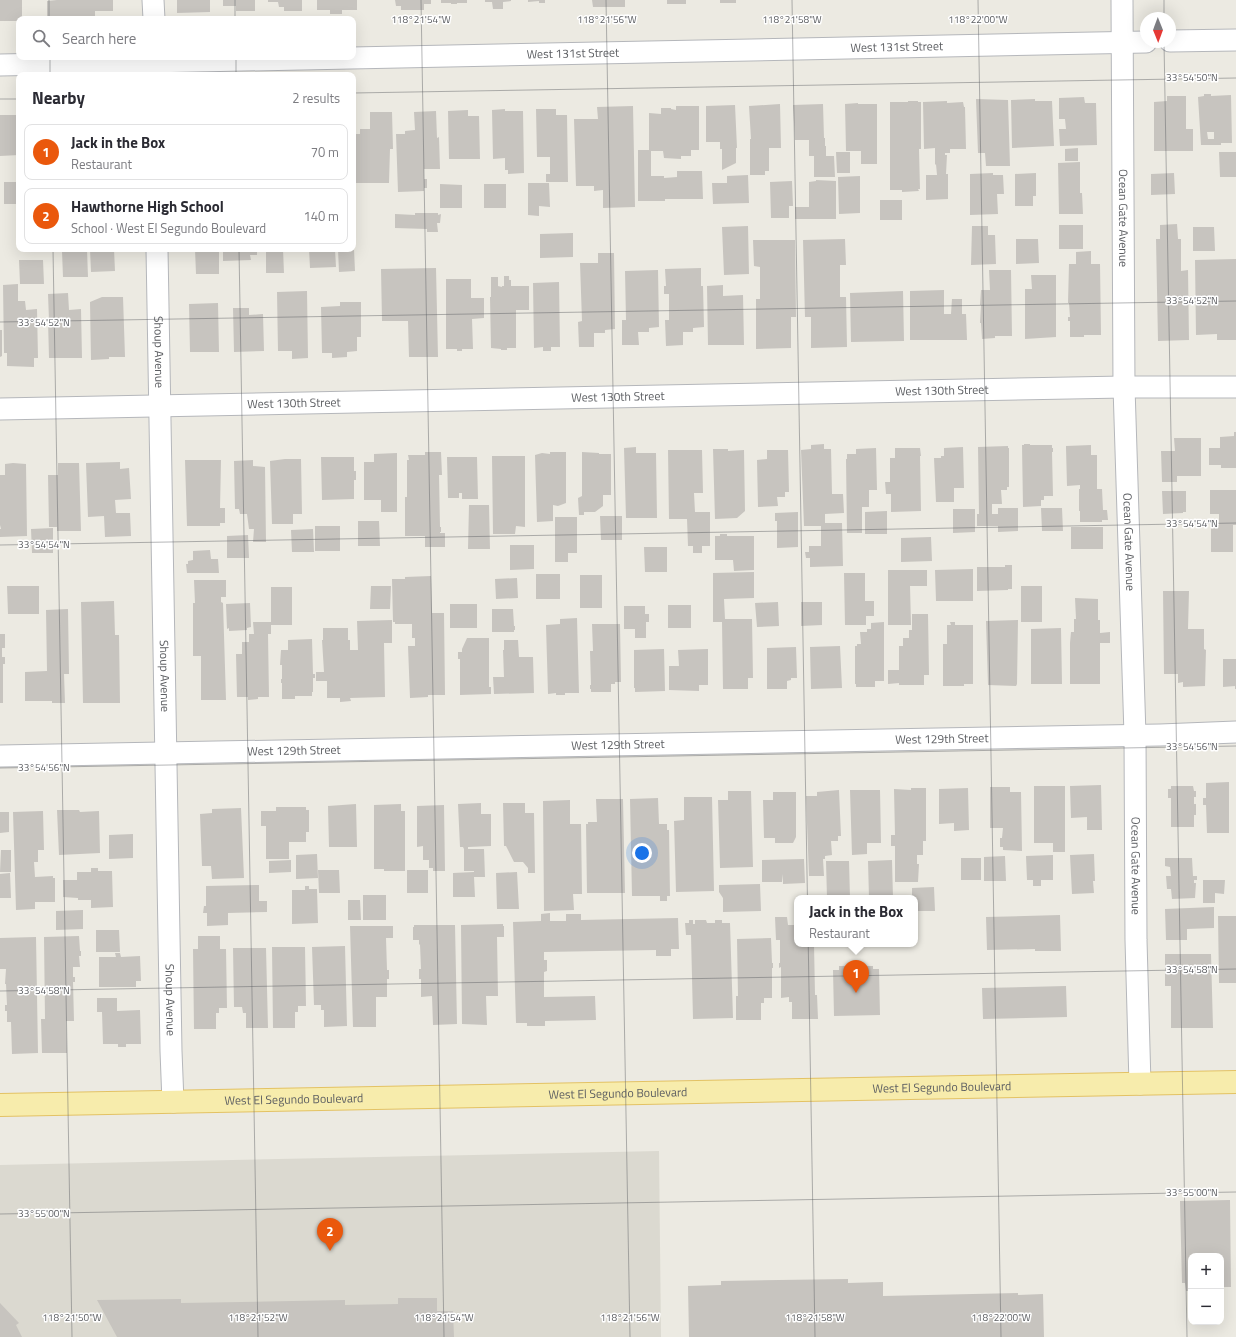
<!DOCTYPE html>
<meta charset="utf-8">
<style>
body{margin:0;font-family:"Titillium Web",sans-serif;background:#f7f7f7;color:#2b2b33}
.controls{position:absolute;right:12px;bottom:12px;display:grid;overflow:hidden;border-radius:8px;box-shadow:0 4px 16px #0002}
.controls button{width:36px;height:36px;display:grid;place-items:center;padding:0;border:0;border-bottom:1px solid #e1e1e2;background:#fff;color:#2b2b33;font:20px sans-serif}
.compass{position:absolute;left:1140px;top:12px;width:36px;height:36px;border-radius:50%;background:#fff;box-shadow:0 4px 16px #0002;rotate:179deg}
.you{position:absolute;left:642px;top:853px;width:14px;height:14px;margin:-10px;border:3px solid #fff;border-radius:50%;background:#1a73e8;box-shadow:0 0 0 6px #1a73e833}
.badge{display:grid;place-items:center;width:26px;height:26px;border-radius:50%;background:#ea580c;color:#fff;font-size:13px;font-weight:700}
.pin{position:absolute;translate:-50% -33px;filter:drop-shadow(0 1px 2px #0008)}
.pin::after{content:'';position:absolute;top:21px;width:14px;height:12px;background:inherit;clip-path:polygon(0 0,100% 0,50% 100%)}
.popup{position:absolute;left:794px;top:895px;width:124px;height:52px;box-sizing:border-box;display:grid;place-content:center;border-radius:8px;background:#fff;filter:drop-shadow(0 1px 3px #0005);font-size:13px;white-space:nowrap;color:#7c7c81}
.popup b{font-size:15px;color:#2b2b33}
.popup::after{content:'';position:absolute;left:50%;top:100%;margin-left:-8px;border:8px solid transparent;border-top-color:#fff}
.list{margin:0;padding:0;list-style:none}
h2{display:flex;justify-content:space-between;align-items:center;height:52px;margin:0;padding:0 16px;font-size:17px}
h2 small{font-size:13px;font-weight:400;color:#7c7c81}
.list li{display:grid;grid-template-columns:26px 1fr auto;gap:12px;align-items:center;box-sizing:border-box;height:56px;margin:0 8px 8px;padding:0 8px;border:1px solid #e1e1e2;border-radius:8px}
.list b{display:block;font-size:15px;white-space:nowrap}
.list p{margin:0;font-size:13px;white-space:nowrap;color:#7c7c81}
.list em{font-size:13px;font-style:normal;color:#7c7c81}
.icon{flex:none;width:22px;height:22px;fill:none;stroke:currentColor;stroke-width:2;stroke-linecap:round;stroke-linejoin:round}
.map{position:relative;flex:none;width:1236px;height:1337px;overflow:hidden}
.search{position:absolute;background:#fff;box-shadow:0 4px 16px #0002;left:16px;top:16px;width:340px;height:44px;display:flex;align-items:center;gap:10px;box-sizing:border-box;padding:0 14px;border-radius:8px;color:#7c7c81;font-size:15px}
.panel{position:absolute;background:#fff;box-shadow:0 4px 16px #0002;left:16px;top:72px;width:340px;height:180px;border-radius:8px}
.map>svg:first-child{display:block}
.education{fill:#dbd9d0}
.building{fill:#c7c4bf;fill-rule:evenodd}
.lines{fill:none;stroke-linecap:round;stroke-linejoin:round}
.street-casing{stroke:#b5b7bb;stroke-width:23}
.primary-casing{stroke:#e3c264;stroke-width:24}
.street{stroke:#fff;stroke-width:21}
.primary{stroke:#f7ecac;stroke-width:22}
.ticks{fill:none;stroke:#5b5d61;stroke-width:1;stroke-opacity:0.45}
.labels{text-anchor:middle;stroke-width:3;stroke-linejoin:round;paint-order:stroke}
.street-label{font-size:12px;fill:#5b5d61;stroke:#fff}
.ticks-label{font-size:10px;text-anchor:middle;fill:#5b5d61;stroke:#fff;stroke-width:3;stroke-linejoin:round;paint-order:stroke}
</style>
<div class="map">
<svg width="1236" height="1337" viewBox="0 0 1236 1337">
<rect width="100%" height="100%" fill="#eceae2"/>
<!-- education -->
<path class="education" d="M659,1151l2,186h-661v-172z"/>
<!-- building -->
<path class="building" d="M0,0h22v19h-3v2h-19z
M57,0h56v11h-18v8h-48v-18z
M177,0h33v12l-33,1z
M223,0h32v11h-19v-5h-13z
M268,0h34v11h-18v-4h-5l-1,-5h-10z
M317,0h40v10h-15v4h-12v-4h-13z
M395,0h36v4h-7v6h-23v-4h-5z
M441,0h26v3h-10v1h-6v-1h-10z
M485,0h26v1l-8,1v7h-10l-1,-7h-7z
M528,0h11v1l-11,1z
M539,0h6v3h-6z
M592,0h33v7h-32z
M667,0h19v4h-19z
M720,0h16v3h-16z
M1204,94h7v2l20,-1 1,48h-11v2h-20l-3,-48 6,-1zM1207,132h7v7h-6z
M1167,96h19v33h7v22h-39v-49l13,-1z
M1084,97l1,6h11l1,42 -37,1 -1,-17h7l-1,-10h-6v-21z
M976,99l32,1 2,66h-24l-1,-13h-7z
M1035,99v2h17l2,45 -42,2 -1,-48z
M908,101h10v1h3v47h-2l1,40h-2l1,2 -17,1v-2h-12v-88h18z
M947,101v2l16,-1 1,5h1l1,42h-16v4h-5v2h2l-1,19h2v25l-22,1v-25h11l-1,-11 -1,1v-17l-11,1 -1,-47z
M858,103v1h19v60h-16v-13h-15l-1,-47z
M780,104l1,44h-12v23h-4v4h-15v-36h1l-2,-33z
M823,104l1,34h1v8h1v10h8l1,21h-21v-21h-5v-16h-14l-2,-35z
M735,105l2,43h-1v15l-14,7v-21h-2v-7h-14v-36z
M633,106l2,101 -32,1v-18l-9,1v-5h-18l-2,-67h24l-1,-12z
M676,106h23v44h-8v6h-10v3l-17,-1 -1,-7h-12v25h13v2l13,-1v-6h25l1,28h-38v2h-27v-51h11v-37l12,1v-6h10v1l5,1z
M505,109v2h18l1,62 -16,1v-4h-3v-12l-12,1 -1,-49z
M536,109h20v6h11l1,67h-22v-8h4v-17h-13z
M468,110v6h11l1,43h-31l-1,-48z
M436,111l1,27 2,-1 1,32h-16v10h3v9h-3v3l-26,1 -2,-58h9v-3l10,-1 -1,-18z
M370,112h22l1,37h-3l-1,34h-35l-1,-49h7v-5h10z
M0,115h19v40l-19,1z
M1078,148v13h-13v-12z
M836,152h14v21h-13z
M1219,152h17v25h-16z
M1080,162v31h2l1,21h-24l-1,-51z
M993,173v2h10l1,19h-7l1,20 -28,1v-41z
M1036,173v23h-3v10h-18v-32z
M1174,173l1,21 -24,1v-21z
M748,175l1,28 -36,1 -1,-21h15v-7z
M860,176v37l-21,1 -1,-37z
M816,180l20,1v38h-41v-12h14v-25l7,-1z
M792,181l1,25h-4v12h-18l-1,-36z
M4,182h15v22h-15z
M528,183h21l1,24 -11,-1v10l-11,-1z
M440,184l22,1v23h-22z
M484,184h22v24h-22z
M880,200h22v20h-22z
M415,213h23v2l3,-1 -1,9h-3l1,9h-11v-3l-32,-1v-14l20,1z
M1177,224l1,15h3v32l7,-1 1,70 -31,1 -2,-102h4v-14z
M1059,225h24v24h-24z
M748,226l1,48 -25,1 -2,-48z
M972,226h16v9h7l1,29 -25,1z
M1193,227h21l1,24h-22z
M573,233v24l-33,1v-24z
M845,239l1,26h-6v32h6l1,50 -36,1v-31h-6l-2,-77z
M1016,239h22l1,24 -23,1z
M753,240h42l1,77h-5v31l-35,1v-50h4v-32l-6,-1z
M63,249h24l1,28h-25l-1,-26h1z
M90,249h24l1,22 -24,1z
M195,249h24v25h-23z
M223,249h34v6h-7l1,5 -28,1z
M266,249h17l1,24h-18z
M309,249h26l1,18 -26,1z
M338,249h16l1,22 -16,1z
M1091,251v13h9l1,71h-17v2h-14v-16h-2v-4h2l-1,-14h-1l1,-39h7v-12z
M598,253h16l1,76 -10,1v3h-11v14h-15l-1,-25 4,-1 -2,-58h18z
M1236,259v81h-19v-6l-21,1 -1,-75z
M19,260h24l1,24h-24z
M436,268l2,89h-29l-1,-36h-26l-1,-52z
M701,268v18h2l1,41 -11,1v4h-10v13l-17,1 -1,-26h4v-26h-5v-8h2l-1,-17z
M658,270l1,57 -10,1v4h-11l1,13h-17v-25h4l-1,-49z
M989,270h22l1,66h-17v2l-13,1 -1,-16h-1l1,-18h-1l1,-15h9z
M1031,275h25v62l-31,2v-50h7z
M504,276h5v4h2v6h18v24h-13v38h-9v2h-6v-1l-10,-1 -1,-51h1v-20h7v9l4,1v-1h2z
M446,279h25v19h13v20l-12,1 1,30h-11v2h-5v-2h-11z
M559,282l1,65h-9v4h-8v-4l-9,1 -1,-65z
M18,284v17h7l1,9 11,-1 1,49h-4v9l-27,-1v-13h-3l-1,-68z
M723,285v11l20,-1 1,50h-36l-1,-59z
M944,290v24h7l1,-15h10v15h4l1,26h-57v-49z
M307,291l1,67 -16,1v-8h-14l-1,-59z
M903,291l1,50 -53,1 -1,-49z
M68,293l1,17 12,-1 1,49h-33l-1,-38h1l-1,-26z
M102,297h21l2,60h-16v2l-18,1 -1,-58z
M340,302h21v35h-4v14l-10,1v5l-15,1v-5h-10l-1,-46 19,-1z
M218,303l1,49h-29l-1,-48z
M233,308h16v7l14,-1 1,37 -30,1z
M0,330h2v26l-2,1z
M1234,432h2v36h-15v-3h-12v-17h11v-11l14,-1z
M1174,438h27v38h-24v6h-15l-1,-31h14z
M824,444v5h7l1,45h11l1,19 -19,1v9h17l1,43 -33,1v-9h-4l-1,-6h4v-6h12v-20h-17l-3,-76 10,-1v-4z
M1024,444h6v1h22v3h1v4h-1l1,44h-9v4h-3v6l-18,1 -1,-62h2z
M1091,445v10h6v34h5l1,21h4l1,10h-6v2h-22v-11h-1v-22h1v-4l-13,1 -1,-38v-2z
M1008,446v2h1v39h-2v3h-6l1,14h-10v10h6v-6h20v23l-20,1v-6h-21v-12h2l-1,-67z
M636,447v6h20l1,65h-31l-2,-70z
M963,447l1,41h-10v14h-18l-2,-44h7v-2h3v-8z
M876,448l1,42h-8v17h-7v26h-15l-1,-74h1v-5h9v-5z
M895,448h25l1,8h-1l1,55 -30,1v-18h-5l-1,-12h5v-24h5z
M713,449h15v2l16,-1 1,61 -8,7 -22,1z
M668,450h34l1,43h-9l1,19h15v34h-8v7h-9v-7h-5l-1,-27h-18z
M767,450h21l1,42h-4v5h-8l1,9 -20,1 -1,-47 10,-1z
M425,452h16l1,23h-3l1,52h1v5h-1v1h5v14h-20v-11h-20v-39h2v-37h2l-1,-5h17z
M550,452h16v51l-8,3 -5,-1v16l-16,1 -2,-67 7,-2 8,1z
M582,452l17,1v1h12v41h-8v11l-8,6h-11v3h-5l-1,-17 4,-2z
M397,453v59h-16v-12h-17v-38h10v-8z
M492,456h33v71l-9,-1 -1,8h-22z
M321,457h33v14h2v9h-2v19l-32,1z
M447,457h30l1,42h-16v-6h-3v5h-11z
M285,459h16l1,55h-9v10h-21l-2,-63z
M185,460h36l-1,48h5v15h-5v3h-33z
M253,460v6l12,1 1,75h-13l1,-13h-5l-2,-15h-7l-1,-5h-4l-1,-48z
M120,462v7l9,-1 2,31 -16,1 1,13h14l1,23 -26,1 -1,-21 -16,1 -2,-54z
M13,463l13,1 1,72 -27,1v-8h1l-1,-4v-50h5v-11z
M58,463h21l2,68h-24v-4h-8l-1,-52h10z
M1210,490h26v35h-3v27h-22v-27h8v-11h-9z
M1162,491h24v21h-3v1l-20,1z
M469,505h20l1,44h-22z
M1041,508h21l1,23h-21z
M953,509h22v23l-22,1z
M887,511v23h-22v-22z
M798,512v35l-21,1v-27h-2v-8z
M600,516h22v24h-21z
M555,517h22v36h-9v9h-13z
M358,521h21l1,25h-22z
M315,526h25v25h-25z
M1071,527h32v22h-32z
M53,528v25h-21l-1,-24z
M313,529l1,23h-22l-1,-22z
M720,534h7v2h27v34l-20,1 -1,-11h-18v-24h5z
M248,535l1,23h-22v-22z
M931,537l1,24 -31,1v-24z
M510,545h24v24l-24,1z
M644,547h23v25h-22z
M210,550l1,9h7l1,14h-32l-1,-9h2v-3l5,-1v-9z
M1005,565h7v24h-4v1l-31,1v-24h28z
M973,569v32h-37l-1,-31z
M888,570h39v16h-17l1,39h-23z
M754,572v26l-30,1 1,20h27l1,59h-5v11h-25l-1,-67h-9v-49z
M844,573h21v28h9v15h-8v9h-21z
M536,574h24v25h-24z
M580,575h22v33h-22z
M431,576l1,37h12l1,82h-17v2l-18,1 -2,-52h7v-8h-3v-14h-17v-2h-2l-1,-43h13v-2z
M517,578l1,20 -22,1 -1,-20z
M194,580h32v17h-5v5l2,1 3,97h-25v-44h-8v-53h2z
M7,586h32v28h-31z
M371,586h20l-1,23h-20z
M1021,586h21v36h-21z
M271,587h21v38h-21v9h-3l1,63h-11v2l-10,1v-3h-11l-1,-43h6v-12h7v-8h5l-1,-12h18z
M1163,591h26l-1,38h16v20l2,1 -1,36 -22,1v-5l-5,1v-9h-14z
M1075,598l23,1v21h2v13l10,-1v11h-10v41h-30v-41l1,-11h3v-13h2z
M114,601l1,34h4l1,68h-37l-2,-101z
M778,602l1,24 -22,1 -2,-24z
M801,602h21v23l-21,1z
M250,603l1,24 -4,1v2l-18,1v-3l-2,1 -1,-25z
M450,604h27v24h-27z
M668,605h23v23h-23z
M624,606h21v8h4v8h-3v16h-11v-9h-11z
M68,609l1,65h-5l1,29h-13v-2h-27v-29l22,-1 -1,-61z
M492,609h21l1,17h1v4h-1v2h-22z
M912,614h16l1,61h-5v10h-25v-2l-11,1v-14h11v-24h4v-8h6v-8h3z
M577,618l2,75h-14v2h-9v-2l-8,1 -2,-69 14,-1v-5z
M392,620v23h-8l1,54 -35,1 1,3 -11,1v-4h-13v-17h-11v-9h8l-2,-32h1v-12h25v12h2v10h8l-1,-29z
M1018,620l-1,64 -1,2 -28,-1 -2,-64z
M884,622v59h-9v6h-19v-3h-1v-38h2v-2h4l-1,-12h7v-3h4v-6z
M950,622h5v3h18v59h-9v2h-21v-42h4v-19h4z
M592,624h28l1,58h-6v2h-4v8h-20v-3h-1v-4h1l-1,-34h3z
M1061,628l1,56h-31v-55z
M0,634h5v14h-3v9h3v7h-2v39h-3z
M467,638h22v49h2v7l-31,1v-36h-2v-7h4v-3z
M312,639l1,35h2v4h-2v14h-1v4h-17v3h-13v-16h-1v-4h1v-14h-2l1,-15h7v-10z
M504,640h14l1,17h14l1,36 -40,1 -1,-17h11l-1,-27h1z
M840,646l2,42 -31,1 -1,-42z
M796,647l1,31h-6v2l-4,1v8h-20v-41z
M664,649l1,42 -30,1v-4h-1v-38z
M708,649v36h-9v6l-30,-1v-24h10l-1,-16z
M1223,659h13v30h-1v-3l-12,1z
M1229,782v51h-22l-1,-28h-3v-7h3v-15z
M1101,785l1,45h-15v-13l-16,1 -1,-32z
M1034,786h31v66h-12v-9h-19z
M1171,786h22l1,5h2v6h-2v7h2v11h-2v12h-23v-29h-3v-9h3z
M990,787h20v5h11l1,59 -19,-1v-3h-3v-9h2l1,-10h-13z
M911,788h15v53h-3v14h-6v9h2l-1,18h-23v-36h-4v-11h4l-1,-46 17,1z
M968,788l1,42 -15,1v-8l-15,1v-35z
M839,790l2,46h-3v5h-7l1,14 -7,1v3h-2l1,17h-15l-3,-80h11v-4z
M850,790h30l1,53h-14v11l-15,1z
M728,791h23l2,76 -33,1 -2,-68h10z
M773,792h23v45l-3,6h-18v-5h-11l-1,-38h10z
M684,797h28l2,94 -38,1 -2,-71 10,-1z
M658,798l1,26h8v6h2l1,66h-3v5h-7v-5h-28l-2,-97z
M596,799h27l2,94h-38l-1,-69h2v-2h9z
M570,800v24h11l1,70h-9l1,16 -30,1 -1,-110z
M481,803v11h10v32l-23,1v2h16l1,28h-11l1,20h-22v-24l21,-1v-1h-10v-22l-1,-2h-3l-2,-43z
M503,803h22v10h9l1,60h-7v-5l-5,-6h-9l-8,-16h-2z
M356,804l1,43h-28l-1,-41z
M401,804v7h4v60h-21v-2h-10v-64z
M444,805l1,66h-12v-3h-4v-8h-6v-14l-6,1v-41z
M276,807h30v3h3v22h-3v10h-17v17h-23v-33h-5v-15h15z
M241,808l3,70 -32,1 -1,-13h-9l-2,-52 12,-1v-4z
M57,810h22l1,2 19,-1 1,42 -41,2z
M43,811l1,39h-6v12h-4l1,15 18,-1v2h2v24h-20v7l-19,1 -3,-98z
M0,812h9v20l-9,1z
M133,834v24l-24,1v-24z
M1,850h10v22h-11z
M317,854l1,24 -22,1v-24z
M1094,854l1,27h-2l1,12 -22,1 -2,-39z
M1053,855v25h-12v6h-8v-6h-6l-1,-24z
M1005,856l1,25h-22v-24z
M961,858h20v22h-20z
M1165,858h27l1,18h4v4h-3v3h2l-1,15 -23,1 -1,-10h-4l-1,-13h5l-1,-9 -5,-1z
M804,859l1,24 -22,1v-10l-1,8h-20v-22z
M291,860v12l-22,1v-12z
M892,860l1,38h-24l-1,-37z
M826,861h23l1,37h-23z
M91,868h7v3h14l1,36 -22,1v-8h-13v-2l-15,-1v-17h14v-8h14z
M318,870h21l1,23h-21z
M407,870h21v23h-21z
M517,872l2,37h-22l-1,-36z
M10,873l1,25h-11v-24z
M1203,880h22l-1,14 -9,-1v10h-12z
M760,884l1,27 -38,1v-14l-4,-6v-7z
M259,885v16h8v11l-39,1v12l-21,1v-13h-4l1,-7h2v-20z
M305,886h4v3h8l1,34 -26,1v-34h13z
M934,887l1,24h-20v-13h-3v-10z
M363,895h23v25h-23z
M348,900h12l1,20h-13z
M1214,907v21l-27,1v11h-21l-1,-31z
M83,910v19l-27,1v-19z
M550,913v8h16v-7h15v6l97,-2 1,31h-8v7h-15v-6l-112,2v8h3v11l-3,1v25l51,-1 1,24 -51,1v5h-18v-3h-11l-3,-101 28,-1v-7z
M1060,915l1,36h-26v-2l-48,1 -1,-33z
M1218,916h18v67h-17z
M775,917h12l1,8h9v19h17l1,51h2l1,24h-26v-17h-3v-5l-8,1v-31l-2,1v-5h1v-23h-4z
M689,920h4v4h2v-4h11l1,3h8v-3h7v3h8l3,95 -40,1 -2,-84h-5l-1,-12h4z
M503,924v2h1v11h-7l1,59h-12l1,29 -25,-1 -1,-99z
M414,925h41l2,99 -24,1 -1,-29 -11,1v-18h-2v-10h2l-1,-25 -1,1v-5h-6v-13h1z
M350,926h43v12h-7l1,32h2v9h-2v18h-11v30h-23z
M96,930h23l1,22h-24z
M79,936l1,15h1v5h-2l1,11h-7v10h2v5h-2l1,39h-8l1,32h-25l-1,-34h4l-1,-82z
M198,936h22v13h6l1,59h-8v5h-3v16h-22l-1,-80h5z
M36,937l2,116 -26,1 -1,-32h-4v-11h-2v-6h2l-1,-21h-1l1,-15h-6v-31z
M771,938l1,25h1v5h-1v30h-8v5h-3v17h-25v-24h2l-1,-57z
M345,946l2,80 -23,1v-17h-3v-5h-7l-2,-58z
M272,947h33l1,59h-8v6h-3v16h-22z
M233,948h33l2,80h-22v-15h-3l-1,-6h-8z
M115,953h5l1,4 19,-1 1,25h-5v6h-37v-30h17z
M1165,954h46l2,74h-42v-42h-6z
M839,966h34v3h6l1,46 -46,1 -1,-46h6z
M1066,986l1,31 -84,2 -1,-31z
M97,998h20v13l23,-1 1,34h-15v3h-8v-3h-15l-1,-32h-5z
M1230,1200l1,87h-10v-31h-30v35h-5l-1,-8h-3l-2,-82z
M848,1279v4l35,-1v14l135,-3v2l25,-1 1,43h-355l-1,-51 33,-1v-4z
M398,1298h39v13h16l1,26h-337l-20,-37 84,-1v4l164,-3v5l53,-1z
M0,1303l19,20 -3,2 6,12h-22z"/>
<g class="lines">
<defs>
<g id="street">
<path d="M153,0l1,19"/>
<path id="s1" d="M1122,0l2,387 11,348 1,205 4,144"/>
<path d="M1170,41l66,-1"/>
<path id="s2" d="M0,65l1146,-23"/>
<path id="s3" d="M157,249l14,802 2,51"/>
<path id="s4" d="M0,409l1124,-22h112"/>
<path id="s5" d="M0,756l1160,-21 76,-3"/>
</g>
<g id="primary">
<path id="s6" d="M0,1105l1236,-23"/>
</g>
</defs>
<!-- street casing -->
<use href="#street" class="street-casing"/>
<!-- primary casing -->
<use href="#primary" class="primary-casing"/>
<!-- street -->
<use href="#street" class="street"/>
<!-- primary -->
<use href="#primary" class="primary"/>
</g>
<!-- ticks -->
<path class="ticks" d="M49,0v19M235,0v19M421,0l23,1337M606,0l24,1337M792,0l23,1337M978,0l23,1337M1164,0v18M1164,42l23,1295M50,57v18M236,57v18M353,93l883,-15M0,99h19M53,249l19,1088M239,249l19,1088M0,322l1236,-21M0,545l1236,-22M0,768l1236,-22M0,991l1236,-22M0,1214l1236,-22"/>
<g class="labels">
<!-- street labels -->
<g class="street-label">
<text dy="4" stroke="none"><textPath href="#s2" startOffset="897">West 131st Street</textPath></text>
<text dy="4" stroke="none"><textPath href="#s2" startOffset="573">West 131st Street</textPath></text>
<text dy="4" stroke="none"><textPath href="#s1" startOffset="218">Ocean Gate Avenue</textPath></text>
<text dy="4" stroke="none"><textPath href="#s3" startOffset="103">Shoup Avenue</textPath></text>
<text dy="4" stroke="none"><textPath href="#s4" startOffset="942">West 130th Street</textPath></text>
<text dy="4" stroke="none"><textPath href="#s4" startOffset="618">West 130th Street</textPath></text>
<text dy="4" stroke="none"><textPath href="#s4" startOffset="294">West 130th Street</textPath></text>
<text dy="4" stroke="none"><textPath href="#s1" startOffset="542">Ocean Gate Avenue</textPath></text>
<text dy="4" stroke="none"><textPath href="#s3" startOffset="427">Shoup Avenue</textPath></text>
<text dy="4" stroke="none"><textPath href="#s5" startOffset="942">West 129th Street</textPath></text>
<text dy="4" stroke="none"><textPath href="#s5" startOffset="618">West 129th Street</textPath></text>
<text dy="4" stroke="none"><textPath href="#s5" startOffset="294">West 129th Street</textPath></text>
<text dy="4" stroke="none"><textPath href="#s1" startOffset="866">Ocean Gate Avenue</textPath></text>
<text dy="4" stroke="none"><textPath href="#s3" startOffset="751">Shoup Avenue</textPath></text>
<text dy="4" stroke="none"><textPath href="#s6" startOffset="942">West El Segundo Boulevard</textPath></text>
<text dy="4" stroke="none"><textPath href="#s6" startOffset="618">West El Segundo Boulevard</textPath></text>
<text dy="4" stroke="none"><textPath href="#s6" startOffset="294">West El Segundo Boulevard</textPath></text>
</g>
</g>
<g class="ticks-label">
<text x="421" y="23">118°21'54"W</text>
<text x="607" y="23">118°21'56"W</text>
<text x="792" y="23">118°21'58"W</text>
<text x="978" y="23">118°22'00"W</text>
<text x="1192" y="81">33°54'50"N</text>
<text x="1192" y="304">33°54'52"N</text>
<text x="44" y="326">33°54'52"N</text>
<text x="1192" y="527">33°54'54"N</text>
<text x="44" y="548">33°54'54"N</text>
<text x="1192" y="750">33°54'56"N</text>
<text x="44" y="771">33°54'56"N</text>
<text x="1192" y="973">33°54'58"N</text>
<text x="44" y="994">33°54'58"N</text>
<text x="1192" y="1196">33°55'00"N</text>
<text x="44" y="1217">33°55'00"N</text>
<text x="72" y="1321">118°21'50"W</text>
<text x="258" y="1321">118°21'52"W</text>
<text x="444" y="1321">118°21'54"W</text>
<text x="630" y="1321">118°21'56"W</text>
<text x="815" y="1321">118°21'58"W</text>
<text x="1001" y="1321">118°22'00"W</text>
</g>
</svg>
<div class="controls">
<button>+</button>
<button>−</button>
</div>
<svg class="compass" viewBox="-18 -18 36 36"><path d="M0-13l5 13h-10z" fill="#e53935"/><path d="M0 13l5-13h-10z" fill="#7c7c81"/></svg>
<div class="you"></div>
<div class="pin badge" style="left:856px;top:993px">1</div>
<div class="popup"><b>Jack in the Box</b>Restaurant</div>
<div class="pin badge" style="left:330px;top:1251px">2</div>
<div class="search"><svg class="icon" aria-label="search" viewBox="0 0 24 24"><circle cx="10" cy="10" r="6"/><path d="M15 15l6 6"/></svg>Search here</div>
<section class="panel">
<h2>Nearby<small>2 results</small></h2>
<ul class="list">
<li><span class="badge">1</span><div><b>Jack in the Box</b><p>Restaurant</p></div><em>70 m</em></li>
<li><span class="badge">2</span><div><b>Hawthorne High School</b><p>School · West El Segundo Boulevard</p></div><em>140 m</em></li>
</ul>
</section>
</div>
